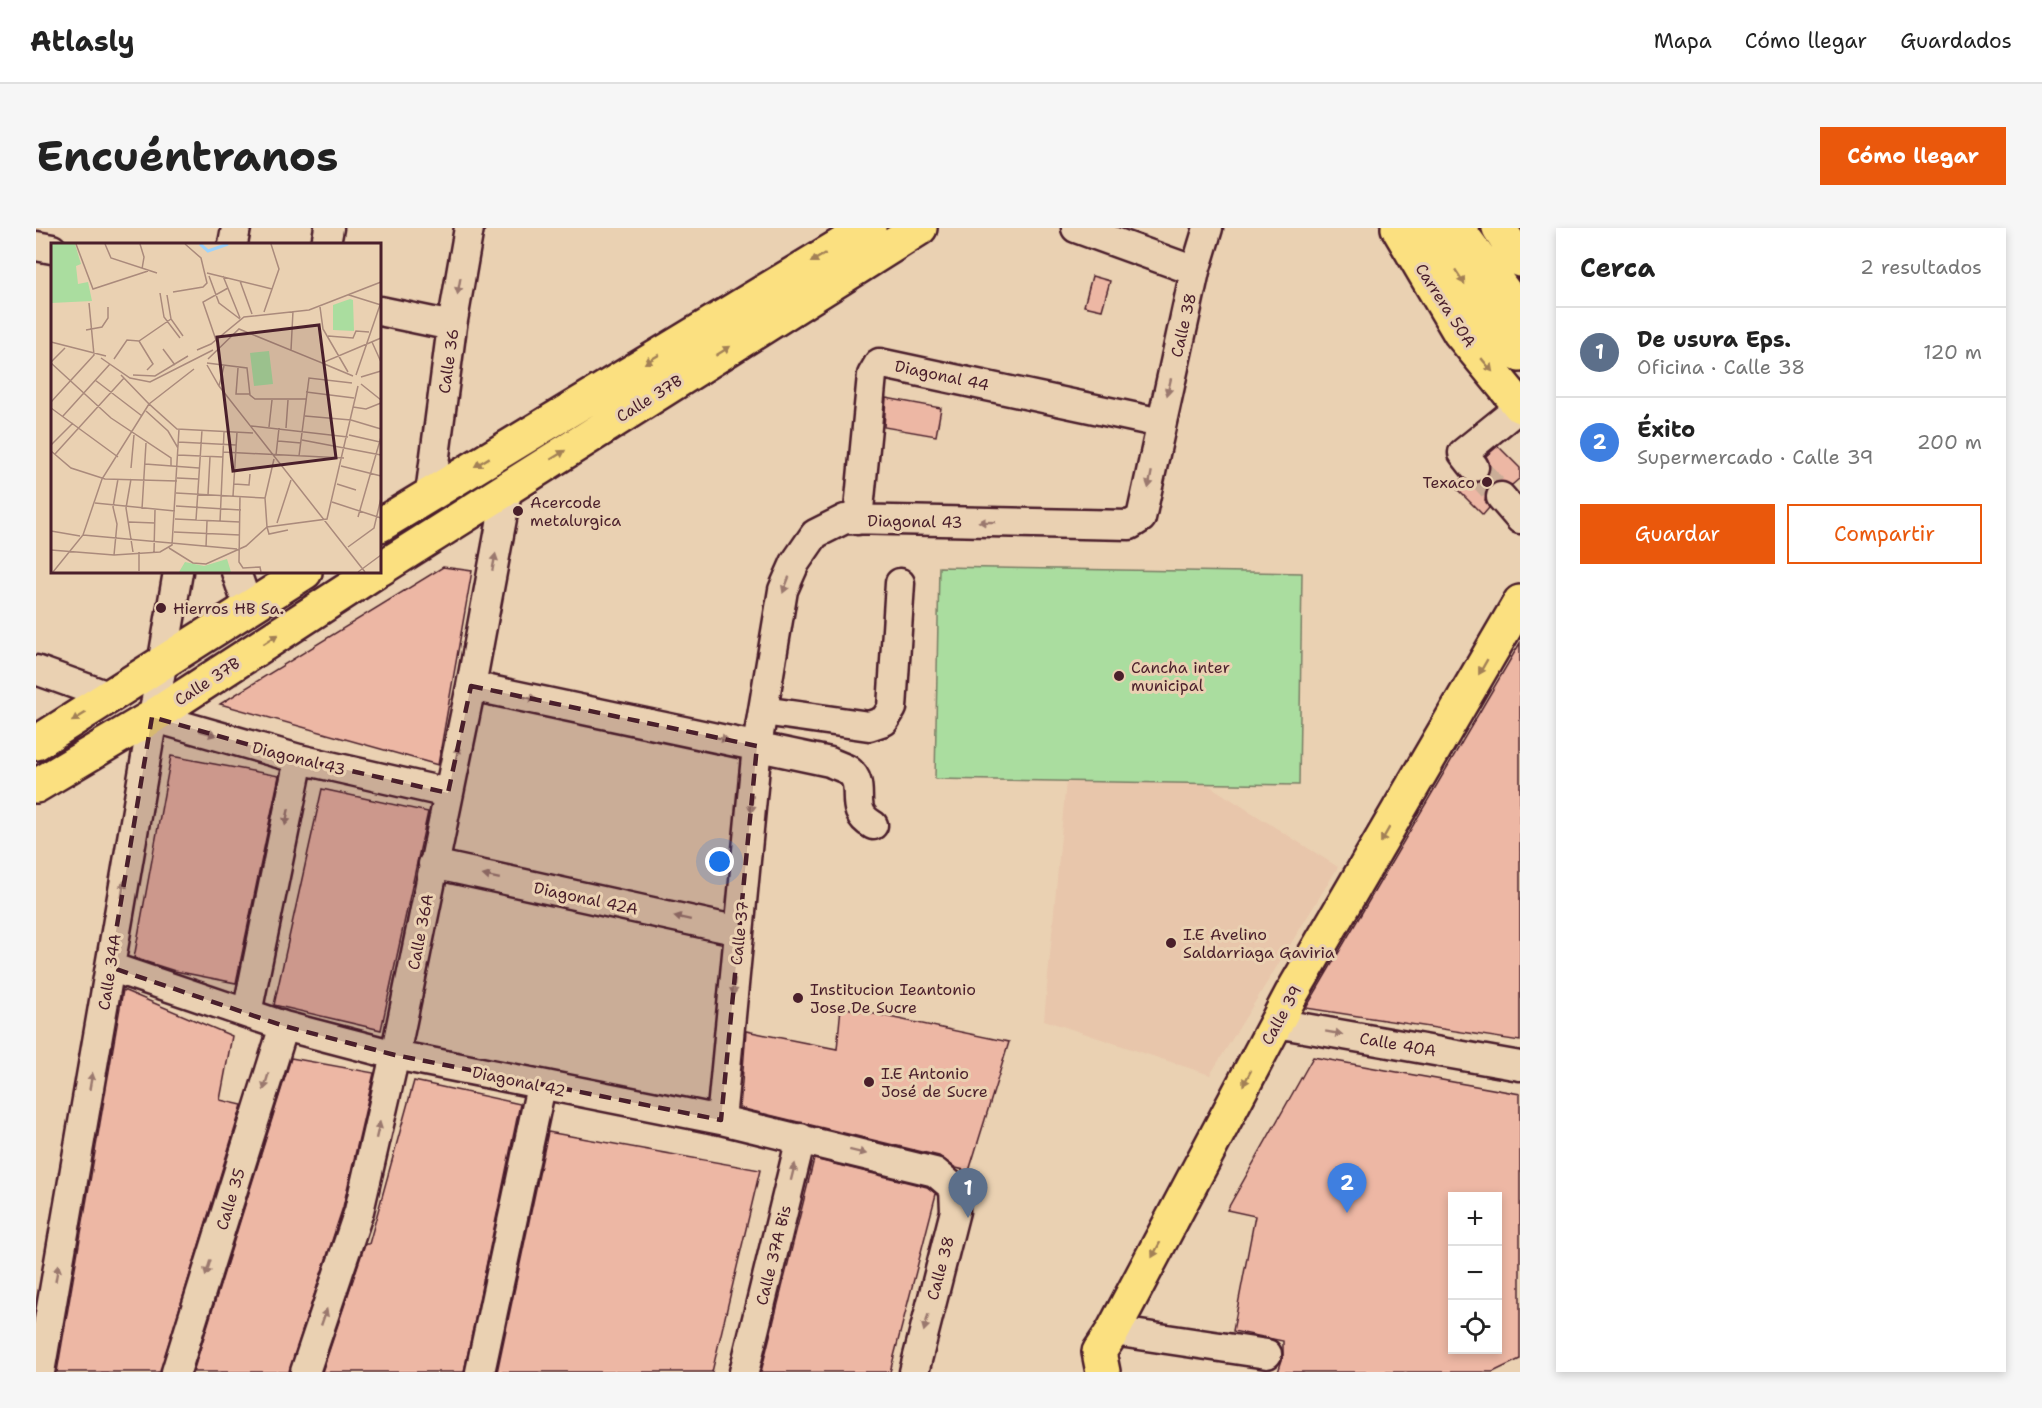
<!DOCTYPE html>
<html lang="es">
<meta charset="utf-8">
<style>
body{margin:0;font-family:"Shantell Sans",sans-serif;background:#f6f6f6;color:#222}
.controls{position:absolute;right:18px;bottom:18px;display:grid;overflow:hidden;border-radius:0px;box-shadow:0 3px 9px #0003}
.controls button{width:54px;height:54px;display:grid;place-items:center;padding:0;border:0;border-bottom:2px solid #e0e0e0;background:#fff;color:#222;font:30px sans-serif}
.you{position:absolute;left:684px;top:634px;width:21px;height:21px;margin:-15px;border:4px solid #fff;border-radius:50%;background:#1a73e8;box-shadow:0 0 0 9px #1a73e833}
.badge{display:grid;place-items:center;width:39px;height:39px;border-radius:50%;background:#ea580c;color:#fff;font-size:20px;font-weight:700}
.pin{position:absolute;translate:-50% -50px;filter:drop-shadow(0 2px 3px #0008)}
.pin::after{content:'';position:absolute;top:32px;width:21px;height:18px;background:inherit;clip-path:polygon(0 0,100% 0,50% 100%)}
.list{margin:0;padding:0;list-style:none}
h2{display:flex;justify-content:space-between;align-items:center;height:78px;margin:0;padding:0 24px;font-size:26px}
h2 small{font-size:20px;font-weight:400;color:#767676}
.list li{display:grid;grid-template-columns:39px 1fr auto;gap:18px;align-items:center;box-sizing:border-box;height:90px;padding:0 24px;border-top:2px solid #e0e0e0}
.list b{display:block;font-size:22px;white-space:nowrap}
.list p{margin:0;font-size:20px;white-space:nowrap;color:#767676}
.list em{font-size:20px;font-style:normal;color:#767676}
.actions{display:flex;gap:12px;padding:18px 24px}
.actions a{flex:1;padding:14px 0;border:2px solid #ea580c;border-radius:0px;text-align:center;font-size:21px;color:#ea580c}
.actions .main{background:#ea580c;color:#fff}
.icon{flex:none;width:33px;height:33px;fill:none;stroke:currentColor;stroke-width:2;stroke-linecap:round;stroke-linejoin:round}
.map{position:relative;flex:none;width:1484px;height:1144px;overflow:hidden;border-radius:0px}
header{display:flex;align-items:center;gap:36px;box-sizing:border-box;height:84px;padding:0 30px;background:#fff;border-bottom:2px solid #e0e0e0}
header strong{font-size:28px}
nav{display:flex;gap:33px;margin-inline-start:auto;font-size:21px}
.intro{display:flex;align-items:center;justify-content:space-between;box-sizing:border-box;height:144px;padding:0 36px}
h1{margin:0;font-size:42px}
.button{padding:15px 27px;border-radius:0px;background:#ea580c;color:#fff;font-size:21px;font-weight:700}
main{display:flex;gap:36px;padding:0 36px}
aside{flex:1;background:#fff;border-radius:0px;box-shadow:0 3px 9px #0003}
.map>svg:first-child{display:block}
.built{fill:#e8c6ab}
.green{fill:#aadd9f;stroke:#7a7e65;stroke-width:1.5}
.building{fill:#edb7a4;stroke:#4a1f2b;stroke-width:1.5;fill-rule:evenodd}
.lines{fill:none;stroke-linecap:round;stroke-linejoin:round}
.minor-tunnel{stroke:#caad97;stroke-width:28;stroke-dasharray:28 14;stroke-linecap:butt}
.minor-casing{stroke:#4a1f2b;stroke-width:33}
.major-casing{stroke:#4a1f2b;stroke-width:38}
.minor{stroke:#ead1b2;stroke-width:28}
.major{stroke:#fbe080;stroke-width:33}
.oneway{fill:#a28056}
.oneway2{fill:#9a786e}
.marked{fill:#4a1f2b;fill-opacity:0.2;stroke:#4a1f2b;stroke-width:4.5;stroke-dasharray:12 8;stroke-linejoin:round}
.poi-dot{fill:#4a1f2b;stroke:#ead1b2;stroke-width:2}
.labels{text-anchor:middle;stroke-width:6;stroke-linejoin:round;paint-order:stroke}
.street-label{font-size:16px;fill:#4a1f2b;stroke:#ead1b2}
.poi-label{font-size:16px;fill:#4a1f2b;stroke:#ead1b2;text-anchor:start}
.inset-river{fill:none;stroke:#9dd3fb;stroke-width:3}
.inset-road{fill:none;stroke:#aa8a7c;stroke-width:1.5}
.view{fill:#4a1f2b;fill-opacity:0.15;stroke:#4a1f2b;stroke-width:3}
.inset-edge{fill:none;stroke:#4a1f2b;stroke-width:3}
</style>
<header>
<strong>Atlasly</strong>
<nav><a>Mapa</a><a>Cómo llegar</a><a>Guardados</a></nav>
</header>
<div class="intro"><h1>Encuéntranos</h1><a class="button">Cómo llegar</a></div>
<main>
<div class="map">
<svg width="1484" height="1144" viewBox="0 0 1484 1144">
<rect width="100%" height="100%" fill="#ead1b2"/>
<filter id="ink" filterUnits="userSpaceOnUse"><feTurbulence type="fractalNoise" baseFrequency=".0167" numOctaves="2"/><feDisplacementMap in="SourceGraphic" scale="12" xChannelSelector="R" yChannelSelector="G"/><feConvolveMatrix kernelMatrix="1 2 1 2 8 2 1 2 1" color-interpolation-filters="sRGB"/></filter>
<g filter="url(#ink)">
<!-- built -->
<path class="built" d="M1030,553l139,2 133,84 -128,208 -166,-55z"/>
<!-- green -->
<path class="green" d="M903,339l363,6 -3,212 -364,-6z"/>
<!-- building -->
<path class="building" d="M1056,48l18,5 -8,29 -18,-4z
M850,170l55,10 -5,28 -52,-9z
M1462,218l22,22v10l-8,7 -14,-4 -8,4 -5,15 4,8 -6,7 -29,-29 8,-8 14,5 9,-3 5,-15 -4,-9z
M407,339l29,4 -34,194 -218,-61z
M1484,415v398l-214,-33z
M135,528l108,20 -43,207 -61,-12 -41,-13z
M286,561l106,23 -47,218 -107,-25z
M87,762l109,46 -12,64 22,5 -82,267h-103z
M805,779l168,35 -40,129 -13,-3 -17,-12 -199,-48 6,-77 91,18z
M1277,829l207,37v265l-27,13h-215l5,-15v-16l-50,-10 22,-115 -28,-6zM1416,969h45v153h-45z
M255,830l83,15 -31,134 -54,165h-96z
M378,853l106,23 -56,268h-142l43,-128h4z
M512,904l212,38 -48,202h-215z
M778,931l113,28 9,7 -46,178h-129z"/>
<g class="lines">
<!-- minor-tunnel -->
<path class="minor-tunnel" d="M1438,239l27,30"/>
<defs>
<path id="minor" d="M1040,0l119,43
M197,16l3,-16
M290,16l3,-16
M0,18l16,3
M344,83l72,15
M1438,239l-11,-14 57,-46
M394,266l22,-168 17,-98
M1465,269l19,22
M822,292l14,-145 7,-12 282,60
M200,344l12,35
M0,442l75,27
M435,458l359,76c5,3 13,5 18,8 21,16 -3,40 25,55
M727,483l106,15 15,-5 8,-13 8,-125
M116,489l147,42 149,34
M397,636l306,67
M74,739l174,59 111,29 326,65 214,52 19,16 1,23 -41,161
M211,785l52,-254
M1240,795l244,43
M685,892l36,-374 26,-156 12,-27 20,-29 30,-15 285,6 11,-7 54,-247 13,-43
M1077,1103l154,23
M4,1144l138,-800
M140,1144l108,-346
M269,1144l54,-161 36,-156 76,-369 37,-200
M444,1144l61,-286
M708,1144l57,-234"/>
<path id="major" d="M1362,0l62,105 60,73
M1392,0l53,81 39,46
M1421,0l63,85
M1463,0l21,32
M344,297l489,-297
M344,341l540,-341
M0,515l269,-171
M0,558l116,-69 223,-145
M1067,1144l-4,-20 14,-21 179,-338 228,-391"/>
</defs>
<!-- minor casing -->
<use href="#minor" class="minor-casing"/>
<!-- major casing -->
<use href="#major" class="major-casing"/>
<!-- minor -->
<use href="#minor" class="minor"/>
<!-- major -->
<use href="#major" class="major"/>
</g>
<!-- one-way arrows -->
<defs><path id="oneway-solid" d="M-6-.8H1V-3.2L6.5 0L1 3.2V.8H-6Z" transform="scale(1.5)"/></defs>
<g class="oneway">
<use href="#oneway-solid" transform="translate(782 30) rotate(149)"/>
<use href="#oneway-solid" transform="translate(1424 49) rotate(57)"/>
<use href="#oneway-solid" transform="translate(687 123) rotate(-32)"/>
<use href="#oneway-solid" transform="translate(616 131) rotate(149)"/>
<use href="#oneway-solid" transform="translate(1451 137) rotate(50)"/>
<use href="#oneway-solid" transform="translate(522 227) rotate(-32)"/>
<use href="#oneway-solid" transform="translate(446 234) rotate(149)"/>
<use href="#oneway-solid" transform="translate(235 411) rotate(-33)"/>
<use href="#oneway-solid" transform="translate(1447 439) rotate(120)"/>
<use href="#oneway-solid" transform="translate(43 489) rotate(148)"/>
<use href="#oneway-solid" transform="translate(1349 607) rotate(120)"/>
<use href="#oneway-solid" transform="translate(1211 850) rotate(118)"/>
<use href="#oneway-solid" transform="translate(1120 1022) rotate(118)"/>
</g>
<g class="oneway2">
<use href="#oneway-solid" transform="translate(423 58) rotate(100)"/>
<use href="#oneway-solid" transform="translate(1133 159) rotate(103)"/>
<use href="#oneway-solid" transform="translate(1114 252) rotate(101)"/>
<use href="#oneway-solid" transform="translate(951 294) rotate(-179)"/>
<use href="#oneway-solid" transform="translate(458 334) rotate(-79)"/>
<use href="#oneway-solid" transform="translate(750 357) rotate(111)"/>
<use href="#oneway-solid" transform="translate(493 470) rotate(12)"/>
<use href="#oneway-solid" transform="translate(172 505) rotate(16)"/>
<use href="#oneway-solid" transform="translate(684 510) rotate(12)"/>
<use href="#oneway-solid" transform="translate(421 526) rotate(-78)"/>
<use href="#oneway-solid" transform="translate(716 576) rotate(95)"/>
<use href="#oneway-solid" transform="translate(251 589) rotate(102)"/>
<use href="#oneway-solid" transform="translate(455 649) rotate(-168)"/>
<use href="#oneway-solid" transform="translate(87 661) rotate(-81)"/>
<use href="#oneway-solid" transform="translate(646 690) rotate(-168)"/>
<use href="#oneway-solid" transform="translate(698 759) rotate(96)"/>
<use href="#oneway-solid" transform="translate(1298 805) rotate(10)"/>
<use href="#oneway-solid" transform="translate(55 853) rotate(-80)"/>
<use href="#oneway-solid" transform="translate(230 854) rotate(107)"/>
<use href="#oneway-solid" transform="translate(342 902) rotate(-77)"/>
<use href="#oneway-solid" transform="translate(822 924) rotate(14)"/>
<use href="#oneway-solid" transform="translate(757 944) rotate(-76)"/>
<use href="#oneway-solid" transform="translate(172 1040) rotate(107)"/>
<use href="#oneway-solid" transform="translate(21 1045) rotate(-80)"/>
<use href="#oneway-solid" transform="translate(288 1089) rotate(-71)"/>
<use href="#oneway-solid" transform="translate(890 1095) rotate(105)"/>
</g>
</g>
<!-- marked area -->
<path class="marked" d="M435,458l286,60 -36,374 -326,-65 -111,-29 -174,-59 42,-250 147,42 149,34z"/>
<!-- markers -->
<g class="poi-dot">
<circle cx="1451" cy="254" r="6"/>
<circle cx="482" cy="283" r="6"/>
<circle cx="125" cy="380" r="6"/>
<circle cx="1083" cy="448" r="6"/>
<circle cx="1135" cy="715" r="6"/>
<circle cx="762" cy="770" r="6"/>
<circle cx="833" cy="854" r="6"/>
</g>
<g class="labels">
<!-- street labels -->
<g class="street-label">
<text transform="translate(1410 77) rotate(57)" y="6">Carrera 50A</text>
<text transform="translate(1147 97) rotate(-77)" y="6">Calle 38</text>
<text transform="translate(412 133) rotate(-82)" y="6">Calle 36</text>
<text transform="translate(906 147) rotate(12)" y="6">Diagonal 44</text>
<text transform="translate(613 170) rotate(-32)" y="6">Calle 37B</text>
<text transform="translate(879 293) rotate(1)" y="6">Diagonal 43</text>
<text transform="translate(171 453) rotate(-33)" y="6">Calle 37B</text>
<text transform="translate(263 530) rotate(14)" y="6">Diagonal 43</text>
<text transform="translate(550 670) rotate(12)" y="6">Diagonal 42A</text>
<text transform="translate(384 704) rotate(-79)" y="6">Calle 36A</text>
<text transform="translate(703 705) rotate(-84)" y="6">Calle 37</text>
<text transform="translate(73 744) rotate(-81)" y="6">Calle 34A</text>
<text transform="translate(1245 787) rotate(-61)" y="6">Calle 39</text>
<text transform="translate(1362 816) rotate(10)" y="6">Calle 40A</text>
<text transform="translate(483 853) rotate(12)" y="6">Diagonal 42</text>
<text transform="translate(194 971) rotate(-73)" y="6">Calle 35</text>
<text transform="translate(737 1027) rotate(-76)" y="6">Calle 37A Bis</text>
<text transform="translate(904 1040) rotate(-75)" y="6">Calle 38</text>
</g>
<!-- poi labels -->
<g class="poi-label">
<text x="1439" y="260" text-anchor="end">Texaco</text>
<text x="494" y="280">Acercode<tspan x="494" dy="18">metalurgica</tspan></text>
<text x="137" y="386">Hierros HB Sa.</text>
<text x="1095" y="445">Cancha inter<tspan x="1095" dy="18">municipal</tspan></text>
<text x="1147" y="712">I.E Avelino<tspan x="1147" dy="18">Saldarriaga Gaviria</tspan></text>
<text x="774" y="767">Institucion Ieantonio<tspan x="774" dy="18">Jose De Sucre</tspan></text>
<text x="845" y="851">I.E Antonio<tspan x="845" dy="18">José de Sucre</tspan></text>
</g>
</g>
<!-- overview -->
<g transform="translate(15 15)">
<rect width="330" height="330" fill="#ead1b2"/>
<path d="M0,1h24l6,20 -5,2 2,18 10,-2 4,19 -41,2zM299,56l3,1 1,31 -21,-1v-25zM218,108l4,33 -19,2 -4,-33zM176,316l4,13h-52l6,-10 19,4z" fill="#aadd9f"/>
<path class="inset-river" d="M149,1l8,7 20,-7"/>
<path class="inset-road" d="M25,1l17,45 55,-18M54,1l6,14 46,15M89,1l4,13 -2,12M156,30l65,16M158,33l10,27 21,16M172,33l17,42M189,38l12,33M122,49l30,-5 4,-4 -6,-25 -16,-14M109,50l4,24 16,21M116,52l4,24 12,17M298,52l32,10M269,64l3,22 25,43M213,69l15,-43 -8,-25M35,87l16,-3 6,-9v-11M277,93l25,2 3,-7 13,1M165,97l-13,-38 25,-14M88,98l14,23 -6,6M0,99l55,14M321,99l9,20M112,106l12,16M146,107l14,-6 33,-27 65,-7 72,-28M240,107l2,-39M50,115l29,20 20,4 63,-32M63,116l13,-19 12,1 32,-22M157,116l31,-30 83,34 59,-25M0,119l14,-14M0,120l60,55 60,40v8M156,120l40,5 3,27 5,4h51M271,120l31,13M156,122l12,21 146,186M187,125l-2,26h14M70,132l28,29M82,132l22,1 33,-20M305,132l25,-73M310,134l20,-6M44,137l47,36M310,141l20,16M168,143l5,-20M255,149l48,6M0,159l43,-47 -5,-52M98,161l45,-35M302,164l13,2 15,-6M0,165l67,49M95,168l22,20 10,17M12,173l47,-52M254,173l46,4 30,9M200,183l97,11M218,184l3,-27M235,185l2,-28M298,192l31,7M251,197l79,15M227,198l23,2M127,199l58,3M0,202l22,-22M0,208l20,17 34,11 72,2M172,209l121,6M4,211l69,-76M127,212l45,2M225,212l3,-27M248,213l10,-78 43,5M223,216l-9,39 2,29 2,7 19,-4M94,221l54,4M290,223l40,10M80,225l3,-33M126,235l21,1M80,236l-5,29 7,44M183,241l15,1 1,-11M286,241l19,6M125,250l89,5M157,252l2,-38M182,253l4,-64M189,253l-1,66 4,6 17,-1 1,5M281,259l49,16M44,260l80,8M125,263l65,4M91,266l4,-66M307,274l23,-80M124,276l65,3M145,277l6,-90M78,279l26,1M169,279l4,-90M226,280l14,-43M0,288l29,5M123,289l66,3M32,292l154,14M155,304l1,-26M297,304l26,-19 7,-30M118,305l24,15 13,1 40,-18 21,-19 60,-8 31,-133M0,307l63,5 46,-3 12,-7 7,-116M88,309v19M103,309l1,-42M63,312l3,-31 -4,-17 5,-28M2,329l30,-37 19,-56 47,-75 28,25 76,4M307,329l23,-17"/>
<path class="view" d="M268,82l17,133 -103,13 -16,-134z"/>
<rect width="330" height="330" class="inset-edge"/>
</g>
</svg>
<div class="controls">
<button>+</button>
<button>−</button>
<button><svg class="icon" aria-label="locate" viewBox="0 0 24 24"><circle cx="12" cy="12" r="6"/><path d="M12 2v4M12 18v4M2 12h4M18 12h4"/></svg></button>
</div>
<div class="you"></div>
<div class="pin badge" style="left:932px;top:990px;background:#5c6f8a">1</div>
<div class="pin badge" style="left:1311px;top:985px;background:#3f7fe0">2</div>
</div>
<aside>
<h2>Cerca<small>2 resultados</small></h2>
<ul class="list">
<li><span class="badge" style="background:#5c6f8a">1</span><div><b>De usura Eps.</b><p>Oficina · Calle 38</p></div><em>120 m</em></li>
<li><span class="badge" style="background:#3f7fe0">2</span><div><b>Éxito</b><p>Supermercado · Calle 39</p></div><em>200 m</em></li>
</ul>
<div class="actions"><a class="main">Guardar</a><a>Compartir</a></div>
</aside>
</main>
